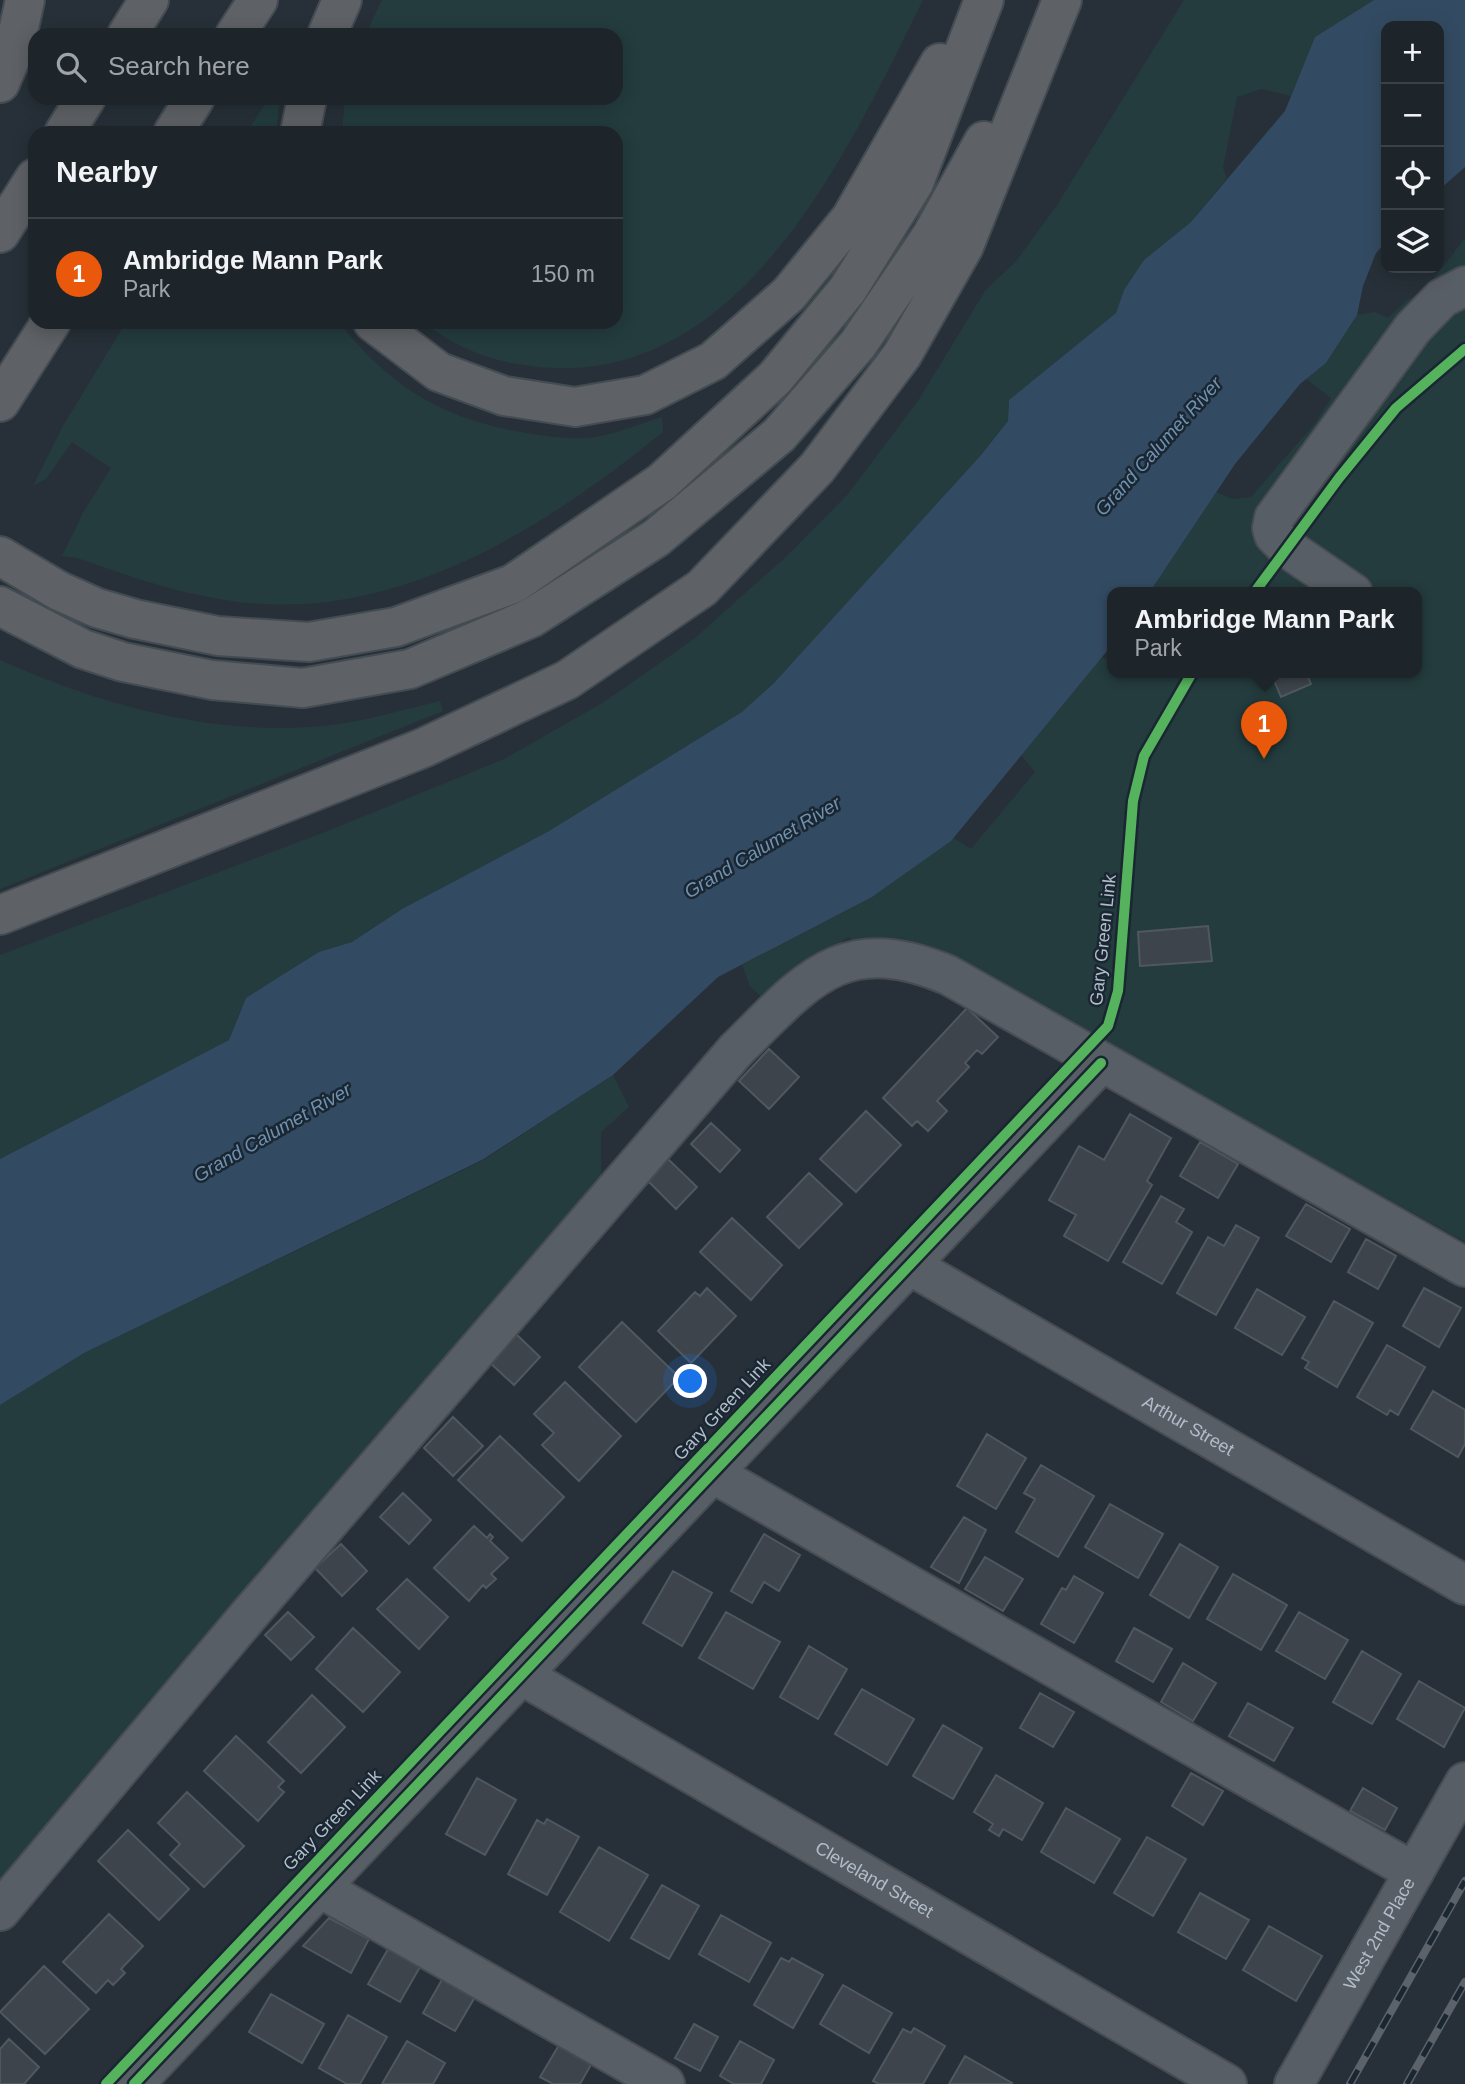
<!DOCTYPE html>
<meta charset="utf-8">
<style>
body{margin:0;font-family:Helvetica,sans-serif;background:#252c32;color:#f1f3f6}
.controls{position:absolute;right:21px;top:21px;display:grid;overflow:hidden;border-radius:14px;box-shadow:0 4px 18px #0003}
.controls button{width:63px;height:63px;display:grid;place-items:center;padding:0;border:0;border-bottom:2px solid #3b4147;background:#1d242a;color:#f1f3f6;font:35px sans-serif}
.you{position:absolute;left:691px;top:1382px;width:24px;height:24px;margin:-18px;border:5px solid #fff;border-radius:50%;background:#1a73e8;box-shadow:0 0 0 10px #1a73e833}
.badge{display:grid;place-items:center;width:46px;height:46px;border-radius:50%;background:#ea580c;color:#fff;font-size:23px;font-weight:700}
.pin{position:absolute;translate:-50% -58px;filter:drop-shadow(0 2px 4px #0008)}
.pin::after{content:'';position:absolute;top:37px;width:24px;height:21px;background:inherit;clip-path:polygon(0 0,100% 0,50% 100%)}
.popup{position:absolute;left:1107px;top:587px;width:315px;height:91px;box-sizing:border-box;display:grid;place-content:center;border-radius:14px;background:#1d242a;filter:drop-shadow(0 2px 5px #0005);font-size:23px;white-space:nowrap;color:#a0a4a8}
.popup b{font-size:26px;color:#f1f3f6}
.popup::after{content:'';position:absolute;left:50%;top:100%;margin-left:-14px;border:14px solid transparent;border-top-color:#1d242a}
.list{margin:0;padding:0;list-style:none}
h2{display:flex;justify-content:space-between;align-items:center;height:91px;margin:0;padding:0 28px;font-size:30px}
h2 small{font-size:23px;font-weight:400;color:#a0a4a8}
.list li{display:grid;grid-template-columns:46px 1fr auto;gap:21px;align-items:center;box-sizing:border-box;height:112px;padding:0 28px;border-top:2px solid #3b4147}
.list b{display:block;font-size:26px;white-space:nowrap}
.list p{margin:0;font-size:23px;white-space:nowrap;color:#a0a4a8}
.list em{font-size:23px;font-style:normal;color:#a0a4a8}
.icon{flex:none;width:38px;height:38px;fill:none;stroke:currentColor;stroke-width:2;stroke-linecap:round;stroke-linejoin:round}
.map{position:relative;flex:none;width:1465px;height:2084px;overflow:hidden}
.search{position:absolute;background:#1d242a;box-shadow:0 4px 18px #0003;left:28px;top:28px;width:595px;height:77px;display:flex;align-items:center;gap:18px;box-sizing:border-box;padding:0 24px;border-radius:21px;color:#a0a4a8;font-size:26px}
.panel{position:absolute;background:#1d242a;box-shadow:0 4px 18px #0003;left:28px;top:126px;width:595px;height:203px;border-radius:21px}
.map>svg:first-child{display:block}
.green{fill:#243c3e}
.water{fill:#334b62}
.building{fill:#3d444b;stroke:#4f585f;stroke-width:2}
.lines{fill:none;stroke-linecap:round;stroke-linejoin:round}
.minor-casing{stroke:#464c52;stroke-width:42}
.highway-casing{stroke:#444c53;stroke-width:42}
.minor{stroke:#585e65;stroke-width:38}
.highway{stroke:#5e6165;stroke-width:38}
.rail-casing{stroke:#5b6269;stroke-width:8}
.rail{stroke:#1a2733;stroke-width:5;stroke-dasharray:16;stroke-linecap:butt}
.cycleway-casing{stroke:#1a2733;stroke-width:15}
.cycleway{stroke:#56b35d;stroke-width:10}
.labels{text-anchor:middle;stroke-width:5;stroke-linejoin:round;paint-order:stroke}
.street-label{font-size:18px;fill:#b1bdc9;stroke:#1a2733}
.water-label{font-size:19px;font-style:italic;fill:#6f91af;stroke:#1a2733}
</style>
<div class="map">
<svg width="1465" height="2084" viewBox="0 0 1465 2084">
<rect width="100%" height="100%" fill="#273038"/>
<!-- green -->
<path class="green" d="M382,0h541c-72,145 -175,374 -367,368 -47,-1 -96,-15 -132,-46h192v-189h-274l3,-35h271v-63h-251z
M1184,0h190l-59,37 -24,59 -30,-7 -24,8 -14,71 4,10 -36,44 -47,38 -20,30 -8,23 -107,87 -1,21 -27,34 -207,228 -31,29 -194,119 -147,78 -50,33 -33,10 -37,23 -36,23 -17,42 -229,119v-204l325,-123 179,-73 100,-57 90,-63 95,-85 59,-60 70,-93 67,-110 32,-31 40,-55z
M269,98h11l-4,35h-30z
M1465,238v1004l-525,-292 -72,-2 -20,-11 -85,62 -13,-13 -8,-21 130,-68 82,-59 17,11 64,-77 -14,-17 81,-98 10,5v11h304v-80l-267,-1 67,-100 17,7 18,-2 65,-75 15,-24 -25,-19 20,-16 31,-48 18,-3 13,6 19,-18 15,-6z
M126,322h213c54,69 107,98 193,112 20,3 49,7 69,2 20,-4 41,-13 61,-19l1,15c-122,99 -273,195 -438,168 -52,-8 -99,-25 -148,-42l-15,-2 21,-43 28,-45 -39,-26 -26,37 -13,7 30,-60z
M0,660c96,43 204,74 310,67 43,-2 87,-16 130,-26l3,10 -443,178z
M613,1075l16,32 -28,25v49l-601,714v-490l84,-52 398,-192z"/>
<!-- water -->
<path class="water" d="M1374,0h91v167l-26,23v-164h-53v216l-10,11 -13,33 -6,29 -31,48 -26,21 -65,80 -86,129h-37v52l-161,196 -79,56 -154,80 -105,98 -131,85 -398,193 -84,52v-246l229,-119 17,-42 36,-23 37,-23 33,-10 50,-33 147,-78 193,-119 32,-29 207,-228 27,-34 1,-21 107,-87 8,-23 20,-30 47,-38 94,-111 30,-74z"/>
<!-- building -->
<path class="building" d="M1271,673h35l5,11 -30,13z
M1208,926l4,35 -72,5 -2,-34z
M967,1008l31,29 -16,17 -5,-4 -12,13 4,4 -32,34 10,10 -19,20 -11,-10 -5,5 -29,-28z
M769,1049l30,28 -30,32 -30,-28z
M866,1111l35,34 -45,47 -36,-33z
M1130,1114l41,24 -24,43 5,4 -44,76 -44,-25 12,-21 -27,-15 30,-54 25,14z
M711,1123l29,27 -20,22 -29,-28z
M1200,1142l38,22 -20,34 -38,-22z
M668,1159l29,28 -21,22 -29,-29z
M809,1173l33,31 -43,44 -32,-31z
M1161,1196l23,13 -8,13 16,10 -30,52 -39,-22z
M1306,1204l44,25 -19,33 -45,-26z
M732,1218l50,47 -31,35 -51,-48z
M1236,1225l23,13 -43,77 -39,-22 31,-56 16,9z
M1366,1239l30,17 -18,33 -30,-17z
M707,1288l29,28 -45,47 -33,-32 37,-39 5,4z
M1424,1288l37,20 -22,39 -36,-21z
M1257,1289l48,28 -23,38 -47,-27z
M1334,1301l39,22 -36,64 -32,-19 4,-6 -7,-4z
M622,1322l57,55 -43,45 -57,-55z
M515,1333l25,24 -26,28 -26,-24z
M1387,1345l38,22 -27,48 -8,-5 -3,5 -30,-18z
M565,1382l56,54 -42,45 -37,-36 12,-12 -20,-19z
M1433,1391l32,19v34l-7,13 -47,-28z
M453,1417l30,29 -30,30 -29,-28z
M987,1434l39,24 -30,51 -39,-23z
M500,1436l64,61 -42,44 -64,-61z
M1041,1465l53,31 -36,61 -42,-25 19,-33 -11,-6z
M403,1493l28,27 -22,24 -29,-27z
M1110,1504l53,30 -25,44 -53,-31z
M964,1517l22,13 -27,53 -28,-16z
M474,1526l13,12 3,-4 3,3 -3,4 18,17 -17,16 5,5 -10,9 -3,-3 -14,16 -35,-33z
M764,1534l36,21 -21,36 -15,-9 -12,21 -21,-12z
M341,1544l26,27 -25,25 -27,-28z
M1180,1544l38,23 -29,51 -39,-23z
M985,1557l38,22 -20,32 -38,-22z
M673,1571l39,22 -30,53 -39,-23z
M1233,1574l54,31 -26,45 -54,-31z
M1074,1576l29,17 -29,50 -33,-19 21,-36 4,2z
M407,1579l41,38 -29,32 -42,-40z
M288,1612l26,25 -23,23 -26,-25z
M726,1612l54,30 -27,47 -54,-31z
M1299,1612l49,28 -23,39 -49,-28z
M353,1628l47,44 -37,40 -47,-43z
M1134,1628l38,21 -19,33 -37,-21z
M809,1646l38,23 -29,50 -38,-22z
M1362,1651l39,23 -29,50 -39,-22z
M1183,1663l33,20 -23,38 -32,-19z
M1419,1681l46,27 -21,39 -47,-28z
M862,1689l52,30 -27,46 -52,-31z
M1040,1693l34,19 -21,35 -33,-19z
M312,1695l33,32 -44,46 -33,-31z
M1248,1703l45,25 -19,33 -45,-25z
M943,1725l39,23 -29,51 -40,-23z
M236,1736l48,45 -6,6 6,5 -26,29 -54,-50z
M1191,1773l32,18 -20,34 -31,-19z
M996,1775l47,28 -21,37 -19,-11 -4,7 -10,-6 4,-6 -19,-12z
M477,1778l39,22 -31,55 -39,-21z
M1363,1788l34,20 -12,22 -35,-19z
M187,1792l57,54 -40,41 -34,-32 10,-11 -22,-21z
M1066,1808l54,31 -26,44 -53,-31z
M547,1819l32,18 -32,58 -39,-21 29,-54 7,4z
M128,1830l61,59 -30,31 -61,-59z
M1147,1837l39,22 -33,57 -39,-23z
M599,1847l49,28 -39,66 -49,-29z
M662,1885l37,21 -30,53 -38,-21z
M1200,1893l49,27 -23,39 -48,-27z
M109,1914l34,32 -22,23 4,4 -12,12 -5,-5 -12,13 -33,-31z
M721,1915l50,28 -22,39 -50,-28z
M329,1918l40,21 -18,34 -48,-27z
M1269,1926l53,30 -26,45 -53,-31z
M388,1949l32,18 -20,35 -32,-18z
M781,1958l8,4 3,-4 31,17 -30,53 -39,-23z
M44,1966l45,43 -44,45 -45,-42z
M443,1978l32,19 -20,34 -32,-18z
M843,1985l49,28 -23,40 -49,-29z
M271,1994l53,30 -22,39 -53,-31z
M348,2015l39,22 -27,47h-13l-28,-16z
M694,2024l24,13 -18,34 -25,-13z
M914,2028l31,18 -22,38h-44l-6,-3 30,-52 8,4z
M9,2039l30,28 -15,17h-24v-35z
M407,2041l38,22 -12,21h-51z
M740,2041l34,19 -13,24h-27l-14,-8z
M559,2045l33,18 -12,21h-27l-13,-7z
M965,2056l47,27 -1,1h-62z"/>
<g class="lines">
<defs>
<g id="minor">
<path d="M1353,593l-66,-45 -13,-13 -2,-7 2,-10 139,-190 29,-30 23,-12"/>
<path id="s1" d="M911,1266l554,319"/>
<path d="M714,1474l700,398"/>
<path id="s2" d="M523,1676l704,408"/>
<path d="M320,1888l345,196"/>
<path d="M0,1911l248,-295 488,-566c71,-70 106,-119 212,-75l517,292"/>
<path d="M134,2084l967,-1021"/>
<path id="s3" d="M1294,2084l171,-302"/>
</g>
<path id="highway" d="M127,35l22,-35
M235,35l23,-35
M327,35l15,-35
M0,83l14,-33 11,-50
M64,133l22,-35
M173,133l22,-35
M300,133l7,-35
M0,233l35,-55
M373,322l66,50 65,24 71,11 70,-12 68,-34 76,-67 62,-76 89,-155
M0,402l51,-80
M0,556l59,35 38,17 38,11 83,17 91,6 87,-15 117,-43 149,-102 113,-104 73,-89 66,-106 70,-183
M0,606l83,43 40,13 89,18 91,8 107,-19 121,-51 125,-80 123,-103 79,-91 74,-109 52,-94
M0,915l423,-167 144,-68 135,-92 115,-120 85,-113 62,-109 98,-246"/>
</defs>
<!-- minor casing -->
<use href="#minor" class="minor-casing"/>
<!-- highway casing -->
<use href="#highway" class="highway-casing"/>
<!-- minor -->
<use href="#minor" class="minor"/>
<!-- highway -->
<use href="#highway" class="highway"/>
<defs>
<path id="rail" d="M1350,2084l115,-203
M1407,2084l58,-102"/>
</defs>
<!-- rail casing -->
<use href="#rail" class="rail-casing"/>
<!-- rail -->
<use href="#rail" class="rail"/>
<defs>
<path id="cycleway" d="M1254,593l85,-115 57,-70 69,-59
M106,2084l1002,-1058 10,-35 15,-190 11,-45 48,-83
M134,2084l967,-1021"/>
</defs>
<!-- cycleway casing -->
<use href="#cycleway" class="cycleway-casing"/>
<!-- cycleway -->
<use href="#cycleway" class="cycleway"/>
</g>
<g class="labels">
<!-- street labels -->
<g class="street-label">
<text transform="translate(1103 940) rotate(-84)" y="6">Gary Green Link</text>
<text transform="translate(722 1409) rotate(-47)" y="6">Gary Green Link</text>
<text dy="6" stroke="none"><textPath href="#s1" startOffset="320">Arthur Street</textPath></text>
<text transform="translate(332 1820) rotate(-46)" y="6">Gary Green Link</text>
<text dy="6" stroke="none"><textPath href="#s2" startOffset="406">Cleveland Street</textPath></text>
<text dy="6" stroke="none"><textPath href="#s3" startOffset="173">West 2nd Place</textPath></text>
</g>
<!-- water labels -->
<g class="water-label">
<text transform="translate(1158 446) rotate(-48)" y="7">Grand Calumet River</text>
<text transform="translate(762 847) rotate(-31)" y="7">Grand Calumet River</text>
<text transform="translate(272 1132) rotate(-30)" y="7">Grand Calumet River</text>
</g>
</g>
</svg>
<div class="controls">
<button>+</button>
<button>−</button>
<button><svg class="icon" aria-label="locate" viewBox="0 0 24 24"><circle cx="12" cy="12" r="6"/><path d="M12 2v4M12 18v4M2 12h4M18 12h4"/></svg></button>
<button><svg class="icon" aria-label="layers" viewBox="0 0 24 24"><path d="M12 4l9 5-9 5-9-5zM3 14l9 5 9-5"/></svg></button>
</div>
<div class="you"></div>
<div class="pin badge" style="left:1264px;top:759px">1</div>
<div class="popup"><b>Ambridge Mann Park</b>Park</div>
<div class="search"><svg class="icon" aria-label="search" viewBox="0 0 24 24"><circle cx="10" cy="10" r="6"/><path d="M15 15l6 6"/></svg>Search here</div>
<section class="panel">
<h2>Nearby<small></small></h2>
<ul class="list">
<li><span class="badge">1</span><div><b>Ambridge Mann Park</b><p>Park</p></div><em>150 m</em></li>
</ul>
</section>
</div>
